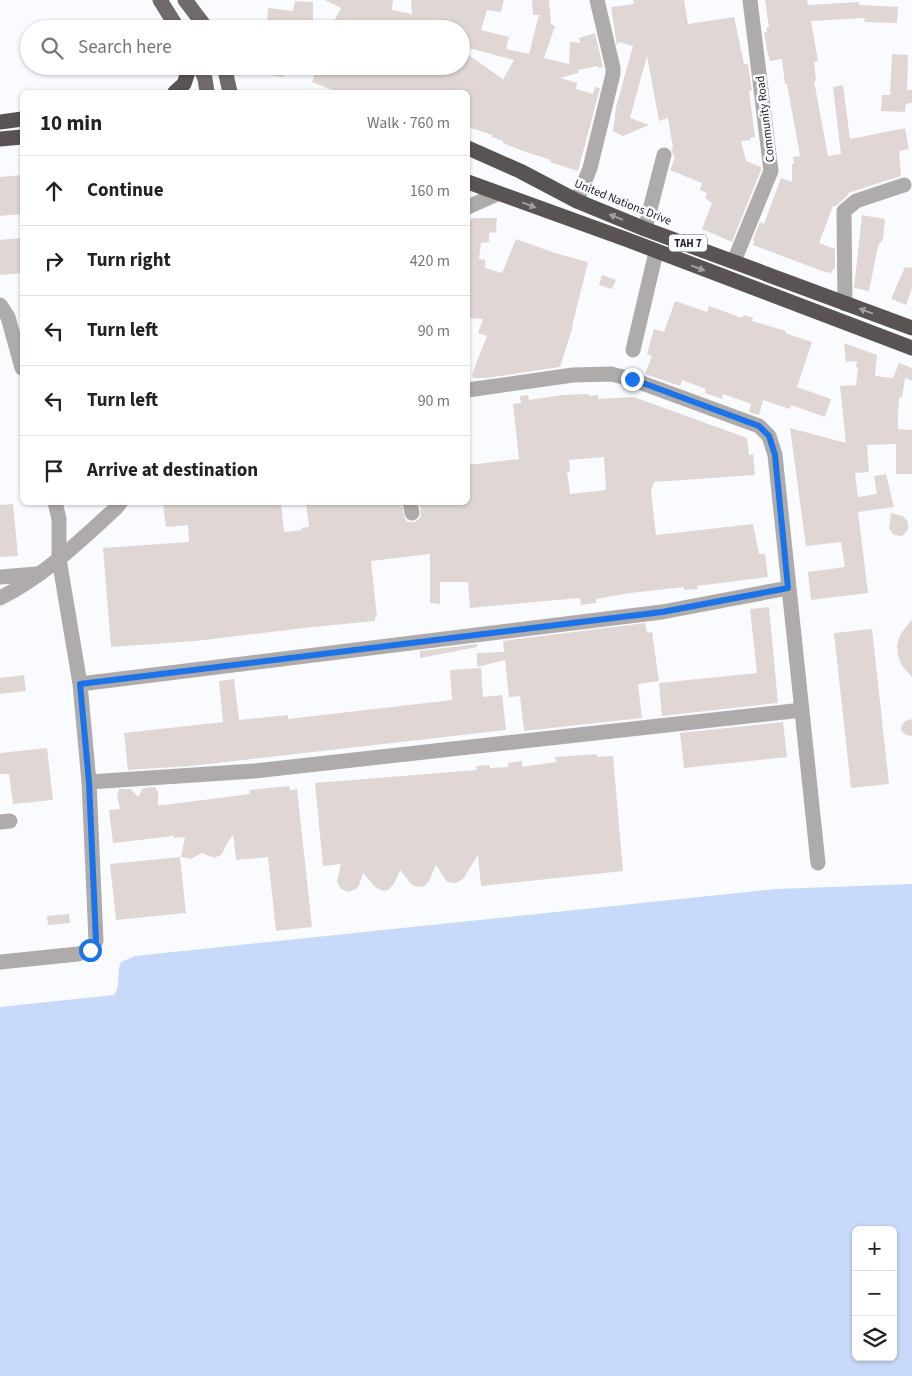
<!DOCTYPE html>
<meta charset="utf-8">
<style>
body{margin:0;font-family:"Source Sans 3",sans-serif;background:#f6f6f6;color:#222}
.controls{position:absolute;right:15px;bottom:15px;display:grid;overflow:hidden;border-radius:8px;box-shadow:0 1px 4px #0004}
.controls button{width:45px;height:45px;display:grid;place-items:center;padding:0;border:0;border-bottom:1px solid #e0e0e0;background:#fff;color:#222;font:25px sans-serif}
.stop{position:absolute;width:15px;height:15px;margin:-11px;border:4px solid #1a73e8;border-radius:50%;background:#fff}
.stop.end{background:#1a73e8;border-color:#fff;box-shadow:0 1px 5px #0008}
.list{margin:0;padding:0;list-style:none}
h2{display:flex;justify-content:space-between;align-items:center;height:65px;margin:0;padding:0 20px;font-size:21px}
h2 small{font-size:16px;font-weight:400;color:#767676}
.list li{display:grid;grid-template-columns:32px 1fr auto;gap:15px;align-items:center;box-sizing:border-box;height:70px;padding:0 20px;border-top:1px solid #e0e0e0}
.list b{display:block;font-size:19px;white-space:nowrap}
.list em{font-size:16px;font-style:normal;color:#767676}
.icon{flex:none;width:28px;height:28px;fill:none;stroke:currentColor;stroke-width:2;stroke-linecap:round;stroke-linejoin:round}
.map{position:relative;flex:none;width:912px;height:1376px;overflow:hidden}
.search{position:absolute;background:#fff;box-shadow:0 1px 4px #0004;left:20px;top:20px;width:450px;height:55px;display:flex;align-items:center;gap:12px;box-sizing:border-box;padding:0 18px;border-radius:28px;color:#767676;font-size:19px}
.panel{position:absolute;background:#fff;box-shadow:0 1px 4px #0004;left:20px;top:90px;width:450px;height:415px;border-radius:8px}
.map>svg:first-child{display:block}
.water{fill:#c7daf9;fill-rule:evenodd}
.building{fill:#e0d7d5;fill-rule:evenodd}
.lines{fill:none;stroke-linecap:round;stroke-linejoin:round}
.minor{stroke:#afabab;stroke-width:15}
.major{stroke:#706a6a;stroke-width:15}
.highway{stroke:#5a5353;stroke-width:15}
.oneway{fill:#a29fa0}
.route{stroke:#1a73e8;stroke-width:6}
.labels{text-anchor:middle;stroke-width:5;stroke-linejoin:round;paint-order:stroke}
.shield{fill:#fafbfe;stroke:#616265;stroke-width:1}
.shield-label{font-size:11px;font-weight:bold;fill:#1f2023}
.street-label{font-size:12px;fill:#1f2023;stroke:#fafbfe}
</style>
<div class="map">
<svg width="912" height="1376" viewBox="0 0 912 1376">
<rect width="100%" height="100%" fill="#fafbfe"/>
<!-- water -->
<path class="water" d="M912,884v492h-912v-369l114,-12c7,-8 2,-23 7,-33l14,-6 641,-67zM856,1230h37v127h-37z"/>
<!-- building -->
<path class="building" d="M325,0h68l-1,10 20,4 -1,-14h93l-3,12 -14,-2 -6,20 28,7 -3,12 23,5 10,-39h-6l-1,-15h17l2,24 4,2 -11,32 25,6 1,-22 10,1 -1,-5 16,-5 8,34 -5,1 -1,-2 -19,4v3l-18,5 17,5 -1,6 17,5 2,-7 5,1 -22,83 -28,-9 1,-2 -31,-10 -17,-7v-2l-11,-4v-2l-24,-8v-35h-131l-25,-10 5,-16h10l13,6 3,-6h76l14,8 4,-8h24v-16l42,29 11,-19 -53,-14v-17h-90l-20,-7 -4,7h-17l11,-21z
M633,0h51l4,24 46,-7 10,47h4l2,14 2,12 -3,1 6,46 -5,1 1,2 -10,1 5,20 15,6v3l-29,72 -30,-13 10,-26 -7,-5 2,-5 -7,-3 2,-7 -32,-13 5,-12 -4,-8 2,-2 -5,-30 -9,3 -12,-65 -17,62 19,7 -26,11 -10,-5 3,-24 17,-61 -14,-4 -2,4 -6,-39 23,-3z
M765,0h42l1,5 51,-3v3l39,2 -1,16 -33,-1 1,-4 -54,3 7,40 -4,1 2,19h-2l14,75 13,-2 -8,-67 10,-2 7,54 55,-11 4,21 -10,2 2,25 -53,17v2l-12,11h-3l-14,37 16,6v18l-4,6 -9,-2 -69,-26 1,-4 -1,-1 7,-18 4,2 17,-46 11,4v-18h2l-1,-7 7,-1 -13,-72h-2l-3,-25 -12,2 -3,-11 -3,-18h3l-1,-4 3,-1z
M295,1l18,1v27l-46,-3 1,-18 25,3z
M892,54l16,1 -1,35h5v13l-6,1 -1,8 -24,-1 1,-16h8z
M249,66h34v11l-34,-6z
M22,175v39l-22,2v-39z
M862,215l23,4 -2,20 -5,7 -9,45 -15,-3z
M475,218h22l-1,14 -7,1v9l-8,1 -2,16 6,1v8l17,5 14,-34 39,14 33,9 -16,64h1l-13,41 -73,11h-14l-1,-4 15,-38 -9,-3 5,-14 -15,-1v-98z
M22,238v35l-22,2v-35z
M905,267l7,1v20l-6,17 -15,-6z
M602,275l14,5 -4,9 -13,-4z
M675,301l32,11 2,-6 33,12 2,-3 9,3 -1,3 34,10 -1,2 27,9 -15,45 34,12 -6,18 -34,-12 -1,4 -27,-9 -4,15 -10,-3 2,-8 -28,-10 -1,5 -17,-6 1,-4 -24,-9 -2,6 -35,-12 7,-18 -5,-2 7,-25 10,3z
M844,343l33,12 -2,21 18,2 6,-15 13,5v13l-7,-3 -3,20 -3,-1 -1,18v14l14,1v44h-16v-30l-29,1 2,27 -14,1 3,24 19,-3 -3,-18 12,-2 8,33 -36,5 10,81 -57,7 -3,-28 37,-5 -4,-25 -35,4 -16,-118 56,15 -6,-57 16,-1 2,-17 -2,-1 1,-6 -11,1z
M589,394v2l9,-1v4l36,-2 113,41 2,17 4,-1 2,21 -101,7 -3,9 5,44 97,-11 6,30h6l3,23 -71,9 1,3 -14,1v-3l-54,6 -34,6v4l-15,2 -1,-7 -110,10 -2,-26h-28v22l-10,-1v-49l-59,7 6,56h-2v4l-62,6 -117,14 -85,6 -8,-99 86,-6 -1,-17 -22,2 -3,-24 118,-1 3,30 18,-2 -1,-2 8,-1 -3,-25h95l4,17 3,3h6l4,-2 3,-4 -1,-14h48v-37l51,-6 -6,-55 8,-1 -1,-7 8,-1 1,5 33,-5zM604,457l2,33 -36,4 -3,-22h3l-1,-12z
M13,504l5,52 -18,1v-52z
M891,513l12,3 5,6v8l-6,6 -8,-1 -5,-6z
M769,607l9,96 -116,13 -3,-33 98,-10 -7,-64z
M912,619v58l-10,-11 -4,-10 -1,-11 3,-10z
M645,623l2,10 5,-1 7,49 -21,3 4,34 -118,13 -4,-35 -11,1 -4,-37 -28,7v-14l27,-1 -1,-11z
M872,629l17,155 -38,4 -17,-155z
M477,644v3l-57,11v-7z
M481,668l2,29 19,-2 4,35 -315,36 -63,4 -4,-37 99,-11 -4,-41 15,-2 5,41 49,-5v4l164,-19 -2,-30z
M24,675l2,16 -26,3v-16z
M912,719v17l-6,-1 -5,-5v-3l4,-6z
M783,722l4,35 -103,11 -4,-35z
M47,748l6,52 -40,4 -4,-30h-9v-21z
M597,754v3l16,-1 10,115 -142,15 -3,-31 -15,24 -7,4 -8,-1 -3,-3 -9,-14 -7,16 -6,6 -8,-1 -4,-2 -11,-14 -6,14 -6,6 -4,1 -8,-3 -13,-15 -4,12 -3,4 -7,3 -8,-3 -4,-7 4,-18 -18,2 -8,-83 162,-13 -1,-4 13,-1 1,3 18,-1v-4l14,-2v6l34,-5 -1,-5z
M289,786l1,4 7,-1 15,138 -36,4 -8,-74 -32,3 -3,-26 -12,21 -7,3 -12,-5 -11,6 -10,-2 4,-20 -11,1v-2l-61,7 -4,-33 11,-1 -3,-14 2,-6h12l7,8 5,-9 12,-1 3,5v13h6l86,-11 -1,-4z
M180,857l6,56 -70,7 -6,-56z
M69,914l1,9 -22,2 -1,-9z"/>
<g class="lines">
<!-- minor -->
<path class="minor" d="M577,201l13,-33 23,-94v-6l-16,-68
M468,207l29,-13
M645,229l19,-74
M734,261l37,-90 -21,-171
M845,304l-1,-93 12,-10 48,-16
M0,305l8,12 14,51
M633,350l23,-98
M468,390l105,-15 38,-1 20,5 128,47 10,10 6,19 43,408
M410,502l2,11
M0,577l37,-3
M0,598c44,-22 80,-57 116,-90l5,-6
M80,684l582,-72 126,-24
M89,782l165,-11 548,-61
M0,822l10,-1
M0,962l78,-8 12,-4 6,-9 -7,-159 -9,-98 -21,-125v-40l-4,-17"/>
<!-- major -->
<path class="major" d="M160,0l18,29
M185,0l22,29
M200,66l5,13 2,13
M224,66l6,26"/>
<!-- highway -->
<path class="highway" d="M175,92l9,-8 6,-18
M0,122l22,-3
M0,139l22,-2
M468,148l52,23 57,30 68,28 267,99
M468,182l160,58 284,108"/>
</g>
<!-- one-way arrows -->
<defs><path id="oneway-solid" d="M-6-.8H1V-3.2L6.5 0L1 3.2V.8H-6Z" transform="scale(1.25)"/></defs>
<g class="oneway">
<use href="#oneway-solid" transform="translate(529 205) rotate(20)"/>
<use href="#oneway-solid" transform="translate(616 217) rotate(-158)"/>
<use href="#oneway-solid" transform="translate(698 268) rotate(21)"/>
<use href="#oneway-solid" transform="translate(866 311) rotate(-160)"/>
</g>
<g class="lines">
<!-- route -->
<path class="route" d="M90,950l6,-9 -7,-159 -9,-98 582,-72 126,-24 -13,-133 -6,-19 -10,-10 -127,-47"/>
</g>
<g class="labels">
<!-- shield labels -->
<rect class="shield" x="669" y="234.5" width="38" height="17" rx="4"/>
<g class="shield-label">
<text x="688" y="247">TAH 7</text>
</g>
<!-- street labels -->
<g class="street-label">
<text transform="translate(765 119) rotate(-97)" y="4">Community Road</text>
<text transform="translate(623 202) rotate(22)" y="4">United Nations Drive</text>
</g>
</g>
</svg>
<div class="controls">
<button>+</button>
<button>−</button>
<button><svg class="icon" aria-label="layers" viewBox="0 0 24 24"><path d="M12 4l9 5-9 5-9-5zM3 14l9 5 9-5"/></svg></button>
</div>
<div class="stop" style="left:90px;top:950px"></div>
<div class="stop end" style="left:632px;top:379px"></div>
<div class="search"><svg class="icon" aria-label="search" viewBox="0 0 24 24"><circle cx="10" cy="10" r="6"/><path d="M15 15l6 6"/></svg>Search here</div>
<section class="panel">
<h2>10 min<small>Walk · 760 m</small></h2>
<ul class="list">
<li><svg class="icon" aria-label="ahead" viewBox="0 0 24 24"><path d="M12 20V5M6 11l6-6 6 6"/></svg><div><b>Continue</b></div><em>160 m</em></li>
<li><svg class="icon" aria-label="right" viewBox="0 0 24 24"><path d="M7 20v-9h11M14 6l5 5-5 5"/></svg><div><b>Turn right</b></div><em>420 m</em></li>
<li><svg class="icon" aria-label="left" viewBox="0 0 24 24"><path d="M17 20v-9H6M10 6l-5 5 5 5"/></svg><div><b>Turn left</b></div><em>90 m</em></li>
<li><svg class="icon" aria-label="left" viewBox="0 0 24 24"><path d="M17 20v-9H6M10 6l-5 5 5 5"/></svg><div><b>Turn left</b></div><em>90 m</em></li>
<li><svg class="icon" aria-label="arrive" viewBox="0 0 24 24"><path d="M6 21V4h12l-3 4 3 4H6"/></svg><div><b>Arrive at destination</b></div></li>
</ul>
</section>
</div>
